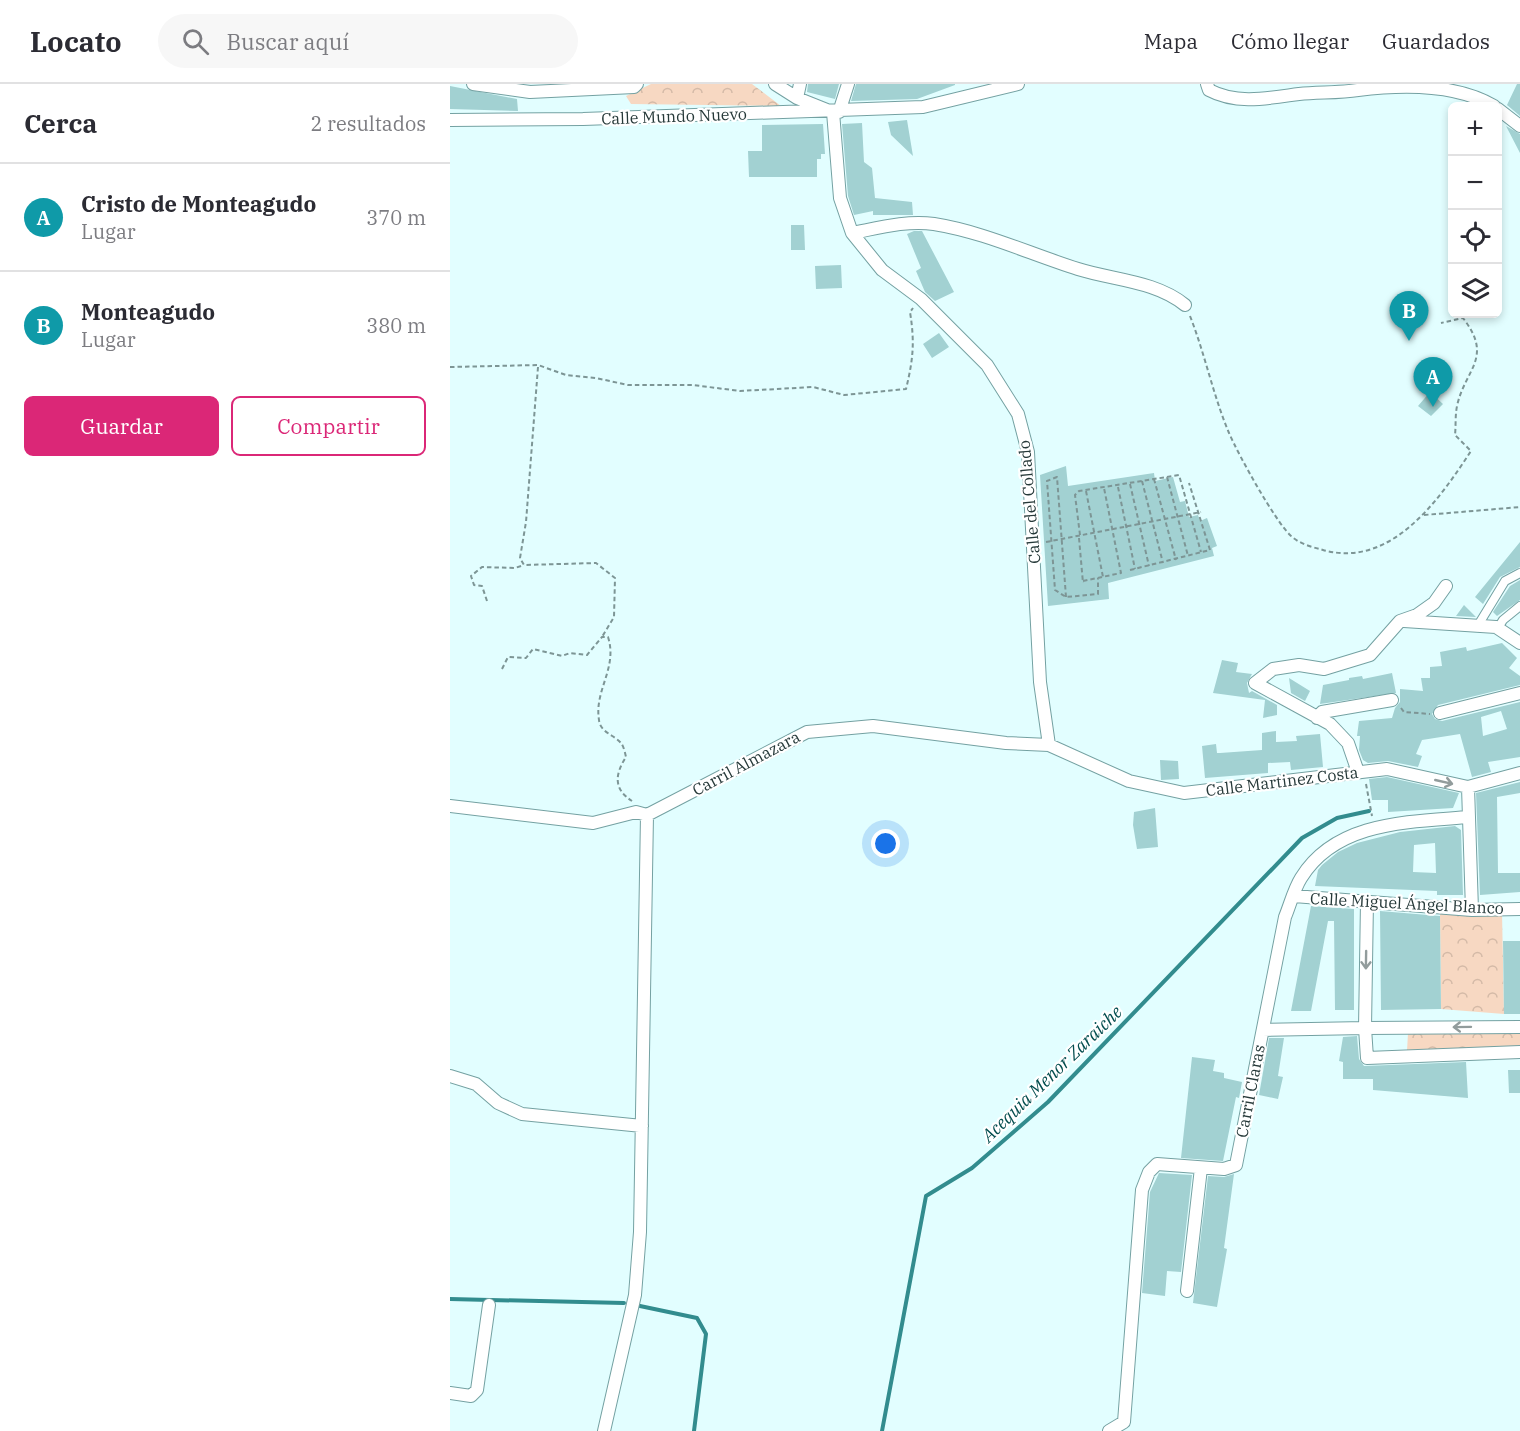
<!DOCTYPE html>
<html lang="es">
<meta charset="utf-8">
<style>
body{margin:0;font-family:"IBM Plex Serif",serif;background:#f7f7f7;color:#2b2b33}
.controls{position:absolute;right:18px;top:18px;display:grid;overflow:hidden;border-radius:9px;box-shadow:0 3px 9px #0003}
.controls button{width:54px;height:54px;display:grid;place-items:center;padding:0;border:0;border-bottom:2px solid #e1e1e2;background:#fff;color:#2b2b33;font:30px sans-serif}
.you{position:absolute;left:436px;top:760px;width:21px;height:21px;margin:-15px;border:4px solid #fff;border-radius:50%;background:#1a73e8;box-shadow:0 0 0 9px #1a73e833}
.badge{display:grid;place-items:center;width:39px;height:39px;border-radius:50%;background:#db2777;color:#fff;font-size:20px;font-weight:700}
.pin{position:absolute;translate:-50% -50px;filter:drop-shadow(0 2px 3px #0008)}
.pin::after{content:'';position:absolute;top:32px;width:21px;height:18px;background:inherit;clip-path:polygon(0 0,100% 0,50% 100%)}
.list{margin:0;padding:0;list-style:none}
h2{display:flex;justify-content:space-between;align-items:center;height:78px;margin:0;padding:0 24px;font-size:26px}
h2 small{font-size:20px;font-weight:400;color:#7c7c81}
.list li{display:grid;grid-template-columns:39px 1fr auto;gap:18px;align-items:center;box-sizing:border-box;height:108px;padding:0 24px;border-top:2px solid #e1e1e2}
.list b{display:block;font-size:22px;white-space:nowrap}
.list p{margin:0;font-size:20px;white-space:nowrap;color:#7c7c81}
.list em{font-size:20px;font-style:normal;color:#7c7c81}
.actions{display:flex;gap:12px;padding:18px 24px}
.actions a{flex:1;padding:14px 0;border:2px solid #db2777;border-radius:9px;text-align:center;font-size:21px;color:#db2777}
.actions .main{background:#db2777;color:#fff}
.icon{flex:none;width:33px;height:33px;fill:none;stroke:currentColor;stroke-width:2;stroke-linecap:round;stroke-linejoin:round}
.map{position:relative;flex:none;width:1070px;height:1347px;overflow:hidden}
header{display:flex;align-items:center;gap:36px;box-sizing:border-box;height:84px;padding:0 30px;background:#fff;border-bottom:2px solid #e1e1e2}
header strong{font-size:28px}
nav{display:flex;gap:33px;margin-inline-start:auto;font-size:21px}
.search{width:420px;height:54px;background:#f7f7f7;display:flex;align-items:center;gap:15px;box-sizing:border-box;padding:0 21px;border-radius:33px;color:#7c7c81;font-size:22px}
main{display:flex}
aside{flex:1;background:#fff}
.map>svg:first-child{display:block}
.park{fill:url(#park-crowns)}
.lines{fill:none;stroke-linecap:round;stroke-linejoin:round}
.stream{stroke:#328c8e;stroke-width:4}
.building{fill:#a2d1d2;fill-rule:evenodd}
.pedestrian-casing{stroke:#74a1a2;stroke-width:10}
.minor-casing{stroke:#74a1a2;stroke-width:14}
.path{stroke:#7d9595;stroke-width:2;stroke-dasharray:4.5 3;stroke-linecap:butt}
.pedestrian{stroke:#fff;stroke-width:8}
.minor{stroke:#fff;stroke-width:12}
.oneway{stroke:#929c9c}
.labels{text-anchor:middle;stroke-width:4.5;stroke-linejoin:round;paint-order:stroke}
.street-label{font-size:16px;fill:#263939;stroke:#fff}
.water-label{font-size:18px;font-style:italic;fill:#044e4f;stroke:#fff}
</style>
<header>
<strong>Locato</strong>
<div class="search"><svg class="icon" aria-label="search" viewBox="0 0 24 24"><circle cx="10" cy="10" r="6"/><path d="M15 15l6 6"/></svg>Buscar aquí</div>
<nav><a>Mapa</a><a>Cómo llegar</a><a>Guardados</a></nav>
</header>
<main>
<aside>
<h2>Cerca<small>2 resultados</small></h2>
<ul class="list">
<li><span class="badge" style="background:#0f9aa8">A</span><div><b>Cristo de Monteagudo</b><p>Lugar</p></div><em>370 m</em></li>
<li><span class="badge" style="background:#0f9aa8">B</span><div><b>Monteagudo</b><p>Lugar</p></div><em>380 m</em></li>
</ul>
<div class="actions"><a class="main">Guardar</a><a>Compartir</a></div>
</aside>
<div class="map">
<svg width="1070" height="1347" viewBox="0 0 1070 1347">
<defs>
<pattern id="park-crowns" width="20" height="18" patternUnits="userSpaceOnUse" patternTransform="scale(1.5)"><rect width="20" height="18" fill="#f7d8c2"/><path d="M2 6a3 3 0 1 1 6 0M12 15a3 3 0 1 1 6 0" fill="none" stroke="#d4baa7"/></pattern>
</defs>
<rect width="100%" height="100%" fill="#e2feff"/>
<!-- park -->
<path class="park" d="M201,0h101l29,22 -150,-2 -5,-8z
M1052,828l2,102 -63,-5 -1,-96z
M1070,948v15l-113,4 1,-18z"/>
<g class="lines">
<!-- stream -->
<path class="stream" d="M0,1215l174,4
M190,1222l57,12 9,16 -12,97
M432,1347l44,-235 46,-28 76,-66 254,-264 35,-20 32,-7"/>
</g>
<!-- building -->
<path class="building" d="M358,0h31l-4,15 -28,-7z
M406,0h99v1l-38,14 -66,2z
M1067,0h3v32l-13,-11z
M0,2l67,13 1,12 -68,-2z
M457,36l6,36 -22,-21 -3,-13z
M412,39l2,39 8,6 3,30 37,4 1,13h-40v-4l-19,4 -6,-19 -6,-72z
M373,40l2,30h-4v5h-4v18h-68l-1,-26h14v-26z
M1056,42l14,8v19z
M341,141h13l1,25h-14z
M464,147h8l32,61 -19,9 -10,-9 -9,-21 5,-3 -14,-34z
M391,181l1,23 -26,1 -1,-23z
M489,249l10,14 -17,11 -9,-14z
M980,308l13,12 -12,12 -13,-10z
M616,382l2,20 86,-13 1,8 18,-4 7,25 5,-1 4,16 9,-2 2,6 7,-3 10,28 -5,2 2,8 -106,27 1,16 -61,7 -8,-131z
M1070,458v25l-20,10 -17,27 -8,-7z
M1070,496v20l-23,16 -4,-4 17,-26z
M1014,521l12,12h-1l-19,-1z
M1052,559l15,15 -8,10 11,8v9l-82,20 -6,9 3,5 7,2 78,-19v55l-32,5 3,10 -19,5 -12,-43 -38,6 -6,14 6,2 -4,11 -30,-6 -20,2 -5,-3 -4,-10 1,-14h-3l2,-15 33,-3 3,-10 5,-6v-13l23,2 -2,-13h9v-11l12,-1 -2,-14 26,-5 1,4zM1051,627l6,18 -24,7 -2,-19z
M772,576l16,3 -2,9 16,2 -5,9 2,10 3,-2 25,14v10l-14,3 2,-18 -52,-7z
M942,589l4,20 -76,11 3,-19 26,-5v-2l13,-2 1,3z
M839,594l21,13 -5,10 -14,-8z
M826,647v11l21,-1 -1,-5 24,-2 3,33 -32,3 -1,-8 -22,1v10l-63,5 -3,-32 14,-2 1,9h3l42,-3v-17z
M710,676l18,1 1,18 -18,1z
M937,693l72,16 -6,15 -65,4v-12h-16l-3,-21z
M1070,698v11l-23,4 1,76h22v19l-40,3 -4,-102z
M705,724l3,39 -21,2 -4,-24 1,-13z
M1005,742l6,4 2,65h-26v-4l-122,-5 3,-16 4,-5 16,-13 19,-9 43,-11zM985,759l1,30 -23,-1 1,-27z
M861,822l43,3v101h-19l-1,-89h-6l-17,90h-20z
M930,827l60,5 1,93 -60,1z
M1053,857h17v73h-16z
M907,952l2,23 5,7 102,-4 2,36 -95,-8v-11h-30v-17l-4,-1 4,-24z
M819,954h15l-6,38 5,1 -5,22 -19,-4z
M742,973l23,3 -2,11 11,2v5l18,4 -3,16 -3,-1 -13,64 -42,-3z
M1058,986h12v23h-11z
M709,1089l33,2 -11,97 -14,-1 -2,25 -23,-3 8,-101z
M784,1090l-10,74 3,1 -10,58 -24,-4 15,-127 16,1z"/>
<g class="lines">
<defs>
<path id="pedestrian" d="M1027,543l28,-46 15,-8
M1048,544l5,-8 17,-14"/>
<path id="minor" d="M23,0l57,8 104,-5 3,-3
M325,0l22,14 30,12
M757,0l2,6c28,15 60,8 90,4 19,-2 40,-1 59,-4 47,-6 98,-6 136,16
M347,14l3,-14
M1048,25l22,17
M383,28l7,86 12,35 30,37 39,29 66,66 31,49 10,38 12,230 9,63
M389,28l9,-28
M0,36l133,-1 340,-12 95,-23
M402,149c26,-5 55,-13 82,-9 50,8 96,30 144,45 35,11 78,12 107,36
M954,537l92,6 24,16
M990,629l80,-20
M867,634l5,-6 70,-12
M908,688l-10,-29 -18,-19 -75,-41 18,-14 26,-4 25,4 46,-14 30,-34 17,-6 17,-12 12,-17
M1018,703l4,123
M0,722l143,17 43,-11 11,3 160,-83 66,-6 133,17 43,2 80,36 55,12 203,-24 81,18 52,-14
M844,812l178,14 48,-1
M1070,943l-155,1 2,30 153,-6
M813,946l102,-2 2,-127
M0,992l26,8 22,19 24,11 120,12
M737,1207l14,-123
M0,1309l21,3 6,-6 12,-85
M154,1347l31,-136 5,-63 7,-417
M659,1347l15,-9 18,-232 7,-18 8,-8 67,5 12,-4 49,-248c5,-12 9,-28 16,-39 35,-57 108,-56 168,-61"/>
</defs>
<!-- pedestrian casing -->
<use href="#pedestrian" class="pedestrian-casing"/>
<!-- minor casing -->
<use href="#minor" class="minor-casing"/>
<!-- path -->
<path class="path" d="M740,232c15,38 23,79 39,117 10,23 45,86 61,102 9,9 22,12 33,15 68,19 116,-50 148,-99l-16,-16c1,-9 0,-19 2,-29 8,-37 37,-48 6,-88l-22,5
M0,283l88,-2 28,10 30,3 32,7h65l47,6 73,-4 31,8 62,-6c7,-29 9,-46 4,-77l3,-4
M88,283l-12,155 -6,36 4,7 72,-2 19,15 -1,39 -12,20
M717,393l21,79
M704,395l22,81
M692,397l21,82
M680,400l19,82
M668,403l17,82
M636,407l17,86
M974,431l96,-8
M630,451l-5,-40 4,-4 100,-16 22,77
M629,454l4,45
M596,458l155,-30
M680,486l80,-20 -21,-67
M633,497l38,-8 -17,-85
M616,513l-9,-120 -10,4 8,109 11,7 32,-3v-16
M37,517l-5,-15 -8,-1 -3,-9 11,-9 33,1 9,-3
M52,585l6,-12 18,1 7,-9 29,7 8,-3 17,2 15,-18h6c10,31 -14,53 -9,83 1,12 15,15 22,23 3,4 4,10 5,14 -11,17 -13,32 6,44
M951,624l3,4 26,2
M916,700l6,32"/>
<!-- pedestrian -->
<use href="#pedestrian" class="pedestrian"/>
<!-- minor -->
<use href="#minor" class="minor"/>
</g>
<!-- one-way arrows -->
<defs><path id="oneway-shaft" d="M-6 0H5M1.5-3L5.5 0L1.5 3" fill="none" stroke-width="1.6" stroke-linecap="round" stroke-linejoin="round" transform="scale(1.5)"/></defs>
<g class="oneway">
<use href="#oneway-shaft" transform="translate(994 698) rotate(13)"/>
<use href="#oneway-shaft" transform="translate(916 876) rotate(91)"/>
<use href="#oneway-shaft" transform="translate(1012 943) rotate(179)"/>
</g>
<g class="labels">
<!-- street labels -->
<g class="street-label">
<text transform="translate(224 32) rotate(-2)" y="6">Calle Mundo Nuevo</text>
<text transform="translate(579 418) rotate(-95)" y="6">Calle del Collado</text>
<text transform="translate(296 679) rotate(-28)" y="6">Carril Almazara</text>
<text transform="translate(832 697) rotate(-7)" y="6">Calle Martinez Costa</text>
<text transform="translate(957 819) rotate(3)" y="6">Calle Miguel Ángel Blanco</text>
<text transform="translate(800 1007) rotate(-79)" y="6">Carril Claras</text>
</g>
<!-- water labels -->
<g class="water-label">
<text transform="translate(602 990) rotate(-44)" y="6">Acequia Menor Zaraiche</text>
</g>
</g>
</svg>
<div class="controls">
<button>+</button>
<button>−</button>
<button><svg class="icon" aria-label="locate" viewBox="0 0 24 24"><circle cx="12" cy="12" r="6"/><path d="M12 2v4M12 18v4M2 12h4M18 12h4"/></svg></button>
<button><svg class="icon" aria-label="layers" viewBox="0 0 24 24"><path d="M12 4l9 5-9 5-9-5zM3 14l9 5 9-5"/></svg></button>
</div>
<div class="you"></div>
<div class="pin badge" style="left:983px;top:323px;background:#0f9aa8">A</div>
<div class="pin badge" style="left:959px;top:257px;background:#0f9aa8">B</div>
</div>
</main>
